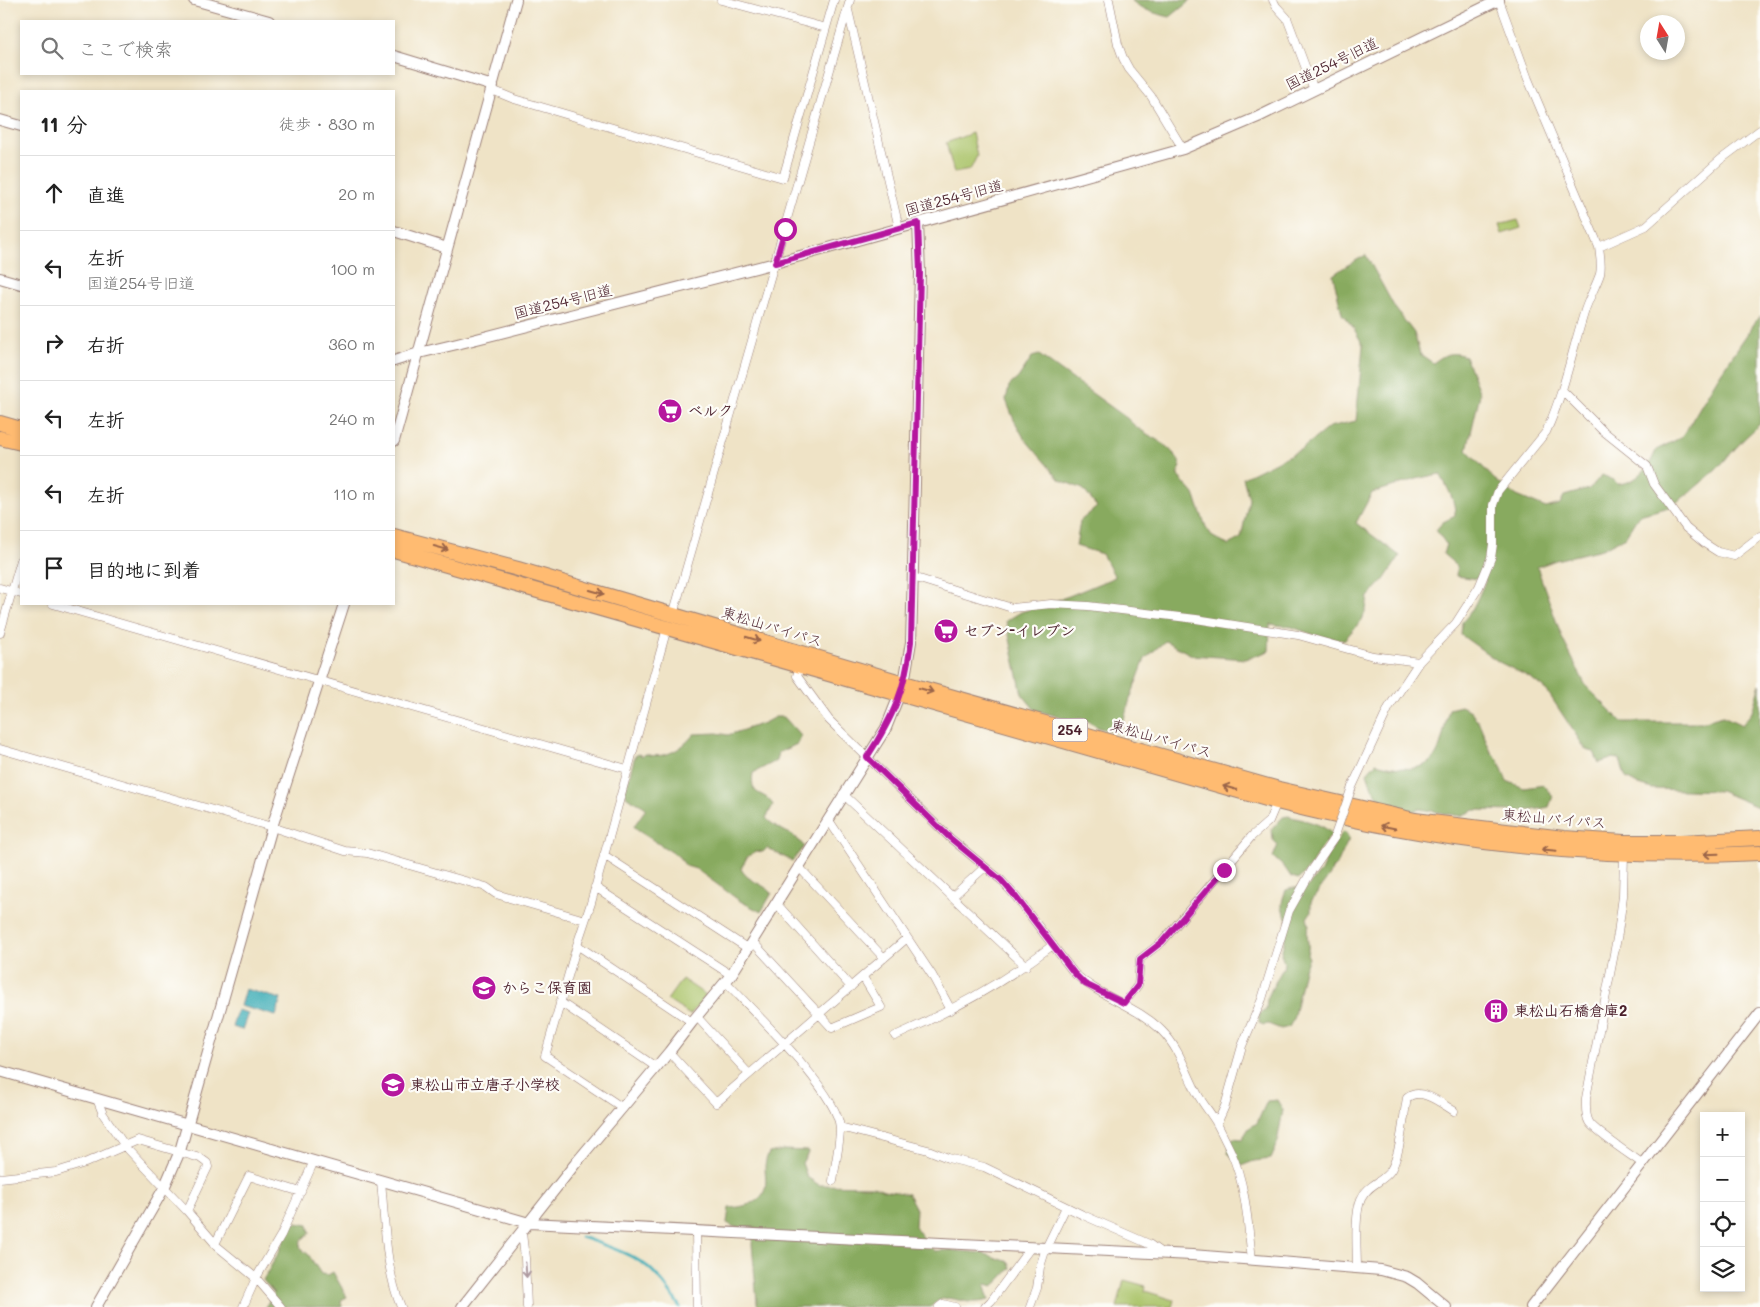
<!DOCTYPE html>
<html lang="ja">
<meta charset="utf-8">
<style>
body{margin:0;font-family:Mali,"Klee One",sans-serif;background:#f6f6f6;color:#222}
.controls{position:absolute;right:15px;bottom:15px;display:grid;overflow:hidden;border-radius:0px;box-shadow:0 2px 8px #0003}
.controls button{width:45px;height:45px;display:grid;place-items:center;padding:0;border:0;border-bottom:1px solid #e0e0e0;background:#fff;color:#222;font:25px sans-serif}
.compass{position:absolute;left:1640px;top:15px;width:45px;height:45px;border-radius:50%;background:#fff;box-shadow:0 2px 8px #0003;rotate:349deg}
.stop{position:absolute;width:15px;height:15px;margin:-11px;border:4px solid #b5179e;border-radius:50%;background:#fff}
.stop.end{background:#b5179e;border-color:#fff;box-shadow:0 1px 5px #0008}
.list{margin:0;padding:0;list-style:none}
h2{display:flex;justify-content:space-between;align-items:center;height:65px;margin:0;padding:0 20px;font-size:21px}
h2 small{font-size:16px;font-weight:400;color:#767676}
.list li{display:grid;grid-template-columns:32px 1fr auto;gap:15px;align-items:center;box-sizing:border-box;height:75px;padding:0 20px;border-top:1px solid #e0e0e0}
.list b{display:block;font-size:19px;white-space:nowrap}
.list p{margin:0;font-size:16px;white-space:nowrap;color:#767676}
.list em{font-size:16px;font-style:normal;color:#767676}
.icon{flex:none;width:28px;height:28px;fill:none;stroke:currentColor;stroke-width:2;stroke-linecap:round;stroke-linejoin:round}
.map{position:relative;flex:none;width:1760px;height:1307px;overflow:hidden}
.search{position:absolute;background:#fff;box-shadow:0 2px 8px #0003;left:20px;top:20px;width:375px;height:55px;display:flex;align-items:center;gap:12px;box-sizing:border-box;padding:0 18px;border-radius:0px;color:#767676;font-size:19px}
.panel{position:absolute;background:#fff;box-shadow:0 2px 8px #0003;left:20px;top:90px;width:375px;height:515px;border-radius:0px}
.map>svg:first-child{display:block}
.green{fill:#abc46a;stroke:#7a724a}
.forest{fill:#88aa5e;stroke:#696444}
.water{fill:#3bacb6;stroke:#426670}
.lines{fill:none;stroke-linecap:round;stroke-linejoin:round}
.stream{stroke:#3bacb6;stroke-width:3}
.minor-casing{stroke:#9c8178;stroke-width:9}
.tertiary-casing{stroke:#9c8178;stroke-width:12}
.trunk-casing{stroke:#9c8178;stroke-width:16}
.minor{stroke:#fff;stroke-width:8}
.tertiary{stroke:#fff;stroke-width:10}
.trunk{stroke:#ffbb71;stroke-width:14}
.minor-bridge-casing{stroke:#9c8178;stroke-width:9;stroke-linecap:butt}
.minor-bridge{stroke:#fff;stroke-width:8}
.oneway{stroke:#9b654a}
.oneway2{stroke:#ae9aa0}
.route{stroke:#b5179e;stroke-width:6}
.labels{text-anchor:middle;stroke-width:4.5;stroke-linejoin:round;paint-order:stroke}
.shield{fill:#fdfcf7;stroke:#806168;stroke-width:1}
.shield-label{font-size:14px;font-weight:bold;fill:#4a1f2b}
.street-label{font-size:15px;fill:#4a1f2b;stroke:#fdfcf7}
.poi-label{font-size:15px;font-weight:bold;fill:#4a1f2b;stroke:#fdfcf7;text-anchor:start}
</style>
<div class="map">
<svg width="1760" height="1307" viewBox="0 0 1760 1307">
<rect width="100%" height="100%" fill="#fdfcf7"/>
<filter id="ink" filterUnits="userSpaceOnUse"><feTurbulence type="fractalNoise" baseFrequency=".02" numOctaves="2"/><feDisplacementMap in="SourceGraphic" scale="10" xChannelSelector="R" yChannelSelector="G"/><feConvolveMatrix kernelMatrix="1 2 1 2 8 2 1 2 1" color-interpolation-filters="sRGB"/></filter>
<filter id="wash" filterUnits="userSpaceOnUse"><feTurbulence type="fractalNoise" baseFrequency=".0096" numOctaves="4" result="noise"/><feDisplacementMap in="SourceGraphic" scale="20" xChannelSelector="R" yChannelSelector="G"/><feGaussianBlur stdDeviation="1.12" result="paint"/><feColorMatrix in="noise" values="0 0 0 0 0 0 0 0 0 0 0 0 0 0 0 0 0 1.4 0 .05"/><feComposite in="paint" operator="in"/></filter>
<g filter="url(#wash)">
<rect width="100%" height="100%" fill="#efe3c6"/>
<!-- green -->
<path class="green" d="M972,133l5,23 -7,14 -16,3 -8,-30z
M1518,220l3,8 -19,6 -3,-9z
M682,979l24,16 -16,20 -23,-15z
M1124,1280l22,6 -1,5 29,9 -2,7h-55z"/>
<!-- forest -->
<path class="forest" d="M1131,0h60l-21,17c-14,-3 -28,-7 -39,-17z
M1366,255l29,53 19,25 6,21 13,9c12,-9 17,-12 32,-7l15,38 -13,56 27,29 23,17 29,12 14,-4 4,-8 25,-7 13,-14 12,5 3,4c19,0 33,-17 39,-34l26,-13 36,-60 42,-62v109l-16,15 -28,31 -27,23 -19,14 -31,8 -14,22 -23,12 -46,11 -19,7 26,73 23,46 36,36h79l22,-6 19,9 10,-13 8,-28v124l-40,-17 -68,-2 -13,-4 -13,-7 -6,-18 -6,-2 -15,5 -5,-11 -8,-2 -39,-59 -16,-13 -32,-16 -38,-27 1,-13c12,-11 17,-28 24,-42l-30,-4 1,-10 -14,-12 3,-10 -10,-14 7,-8 12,-6c1,-15 -8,-29 -15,-42l-20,4 -48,15 -16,30 44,33 -16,24 -16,17 -2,13 -4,10 -18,20 -27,-4 -25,-9 -22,-3 -1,27 -23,8 -54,-4 -27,-14 -20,18 -15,40 -10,33 -21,-4 -18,-11 -10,3 -36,-10 -13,-16 -16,-73 15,-9 48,-16 46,-19 -13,-23 -26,-8 4,-25 17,-14 -14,-18 -23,-9 -36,-42 -10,-18 -8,-20 3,-14 9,-8 14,-21 7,-2 89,64c13,15 34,20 46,35 3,2 5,7 6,10l-2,12 16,18 12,33 7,10 15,8 13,-7 8,-39 -6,-21 59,-29 27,-22 27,-6 7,-76 -10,-18 -11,-13 -9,-39 13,-9z
M1461,706l10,5 9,14 11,27 7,7 9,22 17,7 20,-3 9,11 -4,11 -15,3 -18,1 -41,-1 -15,6 -40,-7 -14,4 -19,-4 -15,-21 -5,-15 9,-10c20,5 46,12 60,-8 6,-9 9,-33 13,-46z
M775,717h9l17,19 -4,8 -19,9 -2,8 -23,12c-4,26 12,17 20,32l-7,13c9,11 33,17 38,29l-12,14 -25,-13 -4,4 -7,-1 -9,6 -6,12c7,13 22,14 31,24l-11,19 -21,-11 -44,-32 -10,-3 -8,-10 -41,-26 -3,-4 11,-16v-3l-18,-10 -2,-5 10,-36 3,-2 5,2 2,-2c20,6 37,-5 49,-20l23,-1 11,2 36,-12z
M1288,816c14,4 35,7 44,18l-13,17 -9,16 -11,12 -8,-2 -6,-9 -12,-11 5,-12 -5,-5 -1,-11 11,-12z
M1343,832l3,1 3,5 -11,25 -6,6 -2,6 -19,27v10l-4,6 2,7c-5,9 2,20 -2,29l2,4 -5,11 -11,51 -4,7 -8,2 -13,-5 -4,1 -5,-2v-9l7,-4 1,-11 5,-11 11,-20 1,-5 -3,-9 5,-21 4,-7c-7,-18 -12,-16 -4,-36l7,-2h13l15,-16 8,-20z
M1277,1100l6,10 -7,38 -5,11 -17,2 -13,5 -13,-13 2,-9 3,-6 9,1 7,-11 8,-5 10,-22z
M783,1150l26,1 -7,12 5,14 12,8 54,1 11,4 24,4 8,15 -1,18 19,24 15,-1 33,3 27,9 2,6 -12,13 -6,5 -7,-2 -1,3 4,13c-27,7 -35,-6 -49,0 -3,1 -7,5 -10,7h-171l-2,-4 -5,-59 2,-17h-20l-7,-4 2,-15c13,-1 33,-4 36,-20 3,-14 -4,-21 4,-35z
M291,1222l17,3 2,8 -9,7 -1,8 8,6 13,20 7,1 5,-3 14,25 -6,3 1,7h-77l9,-14 -11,-13 16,-28z"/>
<!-- water -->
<path class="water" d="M245,989l36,10 -5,17 -36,-10z
M237,1010l11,3 -6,17 -10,-3z"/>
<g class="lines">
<!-- stream -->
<path class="stream" d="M581,1237c22,8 48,15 67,30 13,11 23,26 32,40"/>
</g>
</g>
<g filter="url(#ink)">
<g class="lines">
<defs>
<path id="minor" d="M721,0l105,28
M1109,0l9,44 5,14 6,11 22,27 32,53
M1273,0l3,6 11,12 27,72
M1499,0l29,79 71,168 47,-21 74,-66 40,-30
M848,10l51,218
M492,90l22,9 269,79 51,-178
M1563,391l39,39 45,36 7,18 32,44 18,15 14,9 16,4 26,-20
M913,577l99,31 39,-4 37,2 108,13 102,16 75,21 46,6
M0,588l21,6
M53,604l574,165
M673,615l177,-615
M0,633l21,-73
M800,666l-3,10 32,44 121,118 51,42 15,17 58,76c25,24 62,32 88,58 17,17 24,41 35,62 5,10 13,19 19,29 5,9 10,20 15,30 15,33 17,73 21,108
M0,749l272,78 73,24 22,2 119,34 10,7 89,26
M1352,787l37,-80 30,-45 37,-39 23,-36 12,-29 2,-14v-39l5,-14 48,-59c18,-39 26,-81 39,-122 4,-12 11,-24 15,-36 2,-9 0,-18 -1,-27
M843,794l183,172
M828,819l104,156 19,35
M1624,853l-1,43 -5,37 -32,165c0,8 -1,17 3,24 5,9 43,34 54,42
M604,855l143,93
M798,866l86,92
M595,887l136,88
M952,897l33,-30
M776,903l75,84
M752,941l80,87 49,-21 -18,-30
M577,945l115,77
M726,982c26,28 112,110 114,146 0,16 -5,37 -7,53
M560,1002l96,65
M1124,1003l14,-18 2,-26 22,-17 89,-105 18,-16 8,-19
M697,1017l52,57
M895,1036c57,-25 109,-54 158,-91
M669,1052l47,51 191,-165
M97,1099l6,15 22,32 62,65 31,36 38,31 25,29
M623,1108l-78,-52 32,-111 14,-42 76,-275
M1217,1124l8,-18 17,-60 20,-47 27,-88 23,-41 22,-32
M840,1127l88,23 20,8 36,9 99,48 66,29 14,10
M0,1178l56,-6 29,-9 53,-23 62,18 7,5 1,4 -21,44
M381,1181c4,41 4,87 20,126
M696,1230l1,77
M522,1233l3,25 2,49
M215,1244l34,-68 52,16
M1357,1269c0,-18 -3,-54 4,-70 6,-14 22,-17 30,-29 10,-18 12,-51 16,-72 14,-12 35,6 47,13
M243,1307l13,-29 25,-43 33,-74
M939,1307l4,-3 12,3
M985,1307l6,-6 40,-54
M1030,1307l7,-19 3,-21 6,-19 20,-41"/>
<path id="tertiary" d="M194,0l75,21
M394,56l99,30
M0,120l21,6
M394,231l53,17
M0,278l21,6
M394,361l25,-8 38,-9 318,-81 408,-114 75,-32 241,-117
M394,441l122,-441
M0,1071l529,152 663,32 189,15 26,7 10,6 29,24
M96,1307l68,-119 16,-37 92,-324 72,-223
M462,1307l113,-143 94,-112 23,-30 39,-47 155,-247 18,-45 7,-41 1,-33 8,-336 -2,-50
M1531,1307l229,-294"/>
<path id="trunk" d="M0,423l21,6
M0,438l21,5
M394,536l124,33 386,114 375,106 136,31 149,18 60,4h56l80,-4
M394,550l883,252c161,41 317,59 483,51"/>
</defs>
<!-- minor casing -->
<use href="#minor" class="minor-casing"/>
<!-- tertiary casing -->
<use href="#tertiary" class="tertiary-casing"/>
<!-- trunk casing -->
<use href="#trunk" class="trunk-casing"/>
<!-- minor -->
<use href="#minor" class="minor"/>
<!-- tertiary -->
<use href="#tertiary" class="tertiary"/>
<!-- trunk -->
<use href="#trunk" class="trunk"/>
<defs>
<path id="minor-bridge" d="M1334,838l18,-51"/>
</defs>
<!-- minor-bridge casing -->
<use href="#minor-bridge" class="minor-bridge-casing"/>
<!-- minor-bridge -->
<use href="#minor-bridge" class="minor-bridge"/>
</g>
<!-- one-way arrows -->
<defs><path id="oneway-shaft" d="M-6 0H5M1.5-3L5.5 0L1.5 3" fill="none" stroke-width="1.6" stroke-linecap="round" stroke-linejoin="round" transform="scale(1.25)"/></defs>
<g class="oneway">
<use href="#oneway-shaft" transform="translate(441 548) rotate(15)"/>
<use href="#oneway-shaft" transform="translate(597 592) rotate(16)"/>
<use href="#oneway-shaft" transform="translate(753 639) rotate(17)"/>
<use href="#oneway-shaft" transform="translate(926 690) rotate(16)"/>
<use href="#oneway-shaft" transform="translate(1230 788) rotate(-164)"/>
<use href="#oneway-shaft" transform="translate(1388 827) rotate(-168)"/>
<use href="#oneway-shaft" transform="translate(1549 850) rotate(-175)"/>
<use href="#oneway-shaft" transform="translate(1711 854) rotate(178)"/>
</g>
<use class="oneway2" href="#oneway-shaft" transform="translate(526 1270) rotate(86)"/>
</g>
<g class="lines" filter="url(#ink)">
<!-- route -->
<path class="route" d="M785,229l-10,34 143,-40 2,50 -9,369c-6,48 -17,74 -44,115l83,81 51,42 15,17 58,76 11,11 39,19 14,-18 2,-26 22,-17 62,-72"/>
</g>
<!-- icons -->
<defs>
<symbol id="supermarket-disc" viewBox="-11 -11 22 22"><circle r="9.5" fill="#b5179e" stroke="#fdfcf7"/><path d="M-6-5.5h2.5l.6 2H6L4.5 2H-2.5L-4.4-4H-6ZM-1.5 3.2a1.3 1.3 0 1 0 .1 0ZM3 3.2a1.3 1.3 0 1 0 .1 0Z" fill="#fff"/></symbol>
<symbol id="school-disc" viewBox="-11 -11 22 22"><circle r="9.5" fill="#b5179e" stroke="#fdfcf7"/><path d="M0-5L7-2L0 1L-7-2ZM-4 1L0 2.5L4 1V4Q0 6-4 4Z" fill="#fff"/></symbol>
<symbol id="building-disc" viewBox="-11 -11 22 22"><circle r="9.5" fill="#b5179e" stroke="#fdfcf7"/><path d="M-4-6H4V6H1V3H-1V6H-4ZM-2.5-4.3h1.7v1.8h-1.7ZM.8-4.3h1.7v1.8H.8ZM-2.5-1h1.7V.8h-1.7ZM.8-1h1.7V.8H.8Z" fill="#fff"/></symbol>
</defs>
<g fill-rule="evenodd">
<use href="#supermarket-disc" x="656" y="397" width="28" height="28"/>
<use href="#supermarket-disc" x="932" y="617" width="28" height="28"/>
<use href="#school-disc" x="470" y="974" width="28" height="28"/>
<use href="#building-disc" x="1482" y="997" width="28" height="28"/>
<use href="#school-disc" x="379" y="1071" width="28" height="28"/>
</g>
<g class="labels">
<!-- shield labels -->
<rect class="shield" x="1052.5" y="718.5" width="35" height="23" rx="4"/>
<g class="shield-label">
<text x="1070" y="735">254</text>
</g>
<!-- street labels -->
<g class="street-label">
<text transform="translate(1332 64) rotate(-26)" y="5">国道254号旧道</text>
<text transform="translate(954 198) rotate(-15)" y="5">国道254号旧道</text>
<text transform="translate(563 302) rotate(-14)" y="5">国道254号旧道</text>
<text transform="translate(772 627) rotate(17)" y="5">東松山バイパス</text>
<text transform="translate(1161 739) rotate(16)" y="5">東松山バイパス</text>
<text transform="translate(1554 819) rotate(5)" y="5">東松山バイパス</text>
</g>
<!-- poi labels -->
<g class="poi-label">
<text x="688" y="416">ベルク</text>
<text x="964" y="636">セブン-イレブン</text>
<text x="502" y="993">からこ保育園</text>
<text x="1514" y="1016">東松山石橋倉庫2</text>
<text x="410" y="1090">東松山市立唐子小学校</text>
</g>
</g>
</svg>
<div class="controls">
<button>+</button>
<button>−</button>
<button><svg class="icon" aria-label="locate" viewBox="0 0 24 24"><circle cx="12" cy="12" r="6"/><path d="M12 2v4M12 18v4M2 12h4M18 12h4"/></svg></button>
<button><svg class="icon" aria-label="layers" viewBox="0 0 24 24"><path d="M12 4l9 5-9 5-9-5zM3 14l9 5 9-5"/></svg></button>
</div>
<svg class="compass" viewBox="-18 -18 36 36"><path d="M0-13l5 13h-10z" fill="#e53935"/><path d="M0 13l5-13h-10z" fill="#767676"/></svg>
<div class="stop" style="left:785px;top:229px"></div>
<div class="stop end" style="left:1224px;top:870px"></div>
<div class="search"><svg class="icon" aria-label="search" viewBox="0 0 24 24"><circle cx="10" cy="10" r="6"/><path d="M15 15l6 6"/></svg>ここで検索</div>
<section class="panel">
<h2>11 分<small>徒歩 · 830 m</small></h2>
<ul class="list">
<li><svg class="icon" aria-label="ahead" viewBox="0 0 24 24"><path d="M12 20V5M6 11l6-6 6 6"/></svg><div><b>直進</b></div><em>20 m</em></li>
<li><svg class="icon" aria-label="left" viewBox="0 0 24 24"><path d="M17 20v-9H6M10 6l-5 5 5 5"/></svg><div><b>左折</b><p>国道254号旧道</p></div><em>100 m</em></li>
<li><svg class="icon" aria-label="right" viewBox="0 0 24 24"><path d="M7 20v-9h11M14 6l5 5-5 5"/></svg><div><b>右折</b></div><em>360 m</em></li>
<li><svg class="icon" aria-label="left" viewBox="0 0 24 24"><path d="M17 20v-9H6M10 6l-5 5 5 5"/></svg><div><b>左折</b></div><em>240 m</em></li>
<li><svg class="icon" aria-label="left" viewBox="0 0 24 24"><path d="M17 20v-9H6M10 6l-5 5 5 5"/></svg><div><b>左折</b></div><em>110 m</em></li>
<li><svg class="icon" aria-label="arrive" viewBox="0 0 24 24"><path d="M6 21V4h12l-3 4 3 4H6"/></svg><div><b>目的地に到着</b></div></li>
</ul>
</section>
</div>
